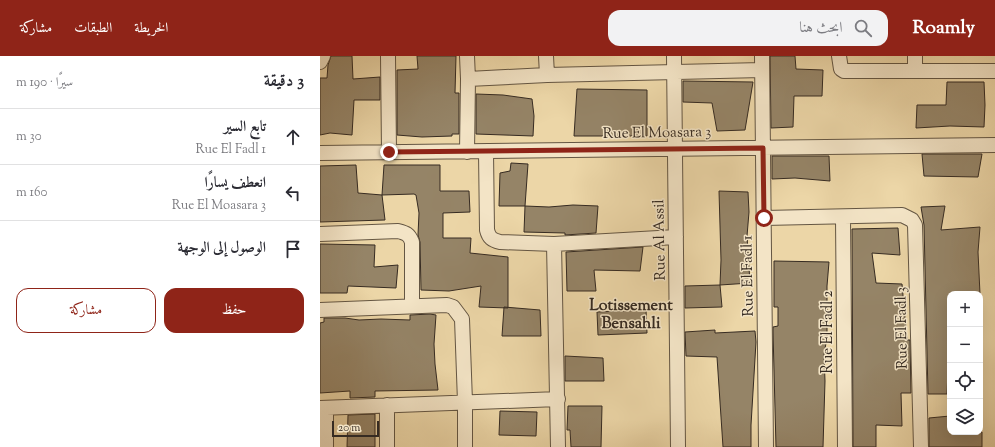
<!DOCTYPE html>
<html lang="ar">
<meta charset="utf-8">
<style>
body{margin:0;font-family:"Sorts Mill Goudy",Amiri,serif;background:#f2f2f3;color:#2b2b33;direction:rtl}
.controls{position:absolute;right:12px;bottom:12px;display:grid;overflow:hidden;border-radius:8px;box-shadow:0 4px 16px #0002}
.controls button{width:36px;height:36px;display:grid;place-items:center;padding:0;border:0;border-bottom:1px solid #e1e1e2;background:#fff;color:#2b2b33;font:20px sans-serif}
.scale{position:absolute;left:12px;bottom:10px;width:47px;box-sizing:border-box;padding-left:4px;border:2px solid #362b22;border-top:0;font-size:11px;line-height:14px;white-space:nowrap;color:#362b22;-webkit-text-stroke:3px #f3e4c6;paint-order:stroke}
.stop{position:absolute;width:12px;height:12px;margin:-9px;border:3px solid #8f2418;border-radius:50%;background:#fff}
.stop.end{background:#8f2418;border-color:#fff;box-shadow:0 1px 4px #0008}
.list{margin:0;padding:0;list-style:none}
h2{display:flex;justify-content:space-between;align-items:center;height:52px;margin:0;padding:0 16px;font-size:17px}
h2 small{font-size:13px;font-weight:400;color:#7c7c81}
.list li{display:grid;grid-template-columns:26px 1fr auto;gap:12px;align-items:center;box-sizing:border-box;height:56px;padding:0 16px;border-top:1px solid #e1e1e2}
.list b{display:block;font-size:15px;white-space:nowrap}
.list p{margin:0;font-size:13px;white-space:nowrap;color:#7c7c81}
.list em{font-size:13px;font-style:normal;color:#7c7c81}
.actions{display:flex;gap:8px;padding:12px 16px}
.actions a{flex:1;padding:9px 0;border:1px solid #8f2418;border-radius:12px;text-align:center;font-size:14px;color:#8f2418}
.actions .main{background:#8f2418;color:#fff}
.icon{flex:none;width:22px;height:22px;fill:none;stroke:currentColor;stroke-width:2;stroke-linecap:round;stroke-linejoin:round}
.map{position:relative;flex:none;width:675px;height:391px;overflow:hidden;direction:ltr}
header{display:flex;align-items:center;gap:24px;box-sizing:border-box;height:56px;padding:0 20px;background:#8f2418;color:#fff}
header strong{font-size:19px}
nav{display:flex;gap:22px;margin-inline-start:auto;font-size:14px}
.search{width:280px;height:36px;background:#f2f2f3;display:flex;align-items:center;gap:10px;box-sizing:border-box;padding:0 14px;border-radius:12px;color:#7c7c81;font-size:15px}
main{display:flex}
aside{flex:1;background:#fff}
.map>svg:first-child{display:block}
.building{fill:#958467;stroke:#362b22}
.lines{fill:none;stroke-linecap:round;stroke-linejoin:round}
.minor-casing{stroke:#645643;stroke-width:16}
.minor{stroke:#f3e4c6;stroke-width:14}
.route{stroke:#8f2418;stroke-width:5}
.labels{text-anchor:middle;stroke-width:3;stroke-linejoin:round;paint-order:stroke}
.street-label{font-size:15px;fill:#362b22;stroke:#f3e4c6}
.neighbourhood-label{font-size:16px;font-weight:bold;fill:#362b22;stroke:#f3e4c6}
</style>
<header>
<strong>Roamly</strong>
<div class="search"><svg class="icon" aria-label="search" viewBox="0 0 24 24"><circle cx="10" cy="10" r="6"/><path d="M15 15l6 6"/></svg>ابحث هنا</div>
<nav><a>الخريطة</a><a>الطبقات</a><a>مشاركة</a></nav>
</header>
<main>
<div class="map">
<svg width="675" height="391" viewBox="0 0 675 391">
<rect width="100%" height="100%" fill="#ecd6a7"/>
<filter id="stains"><feTurbulence type="fractalNoise" baseFrequency=".005" numOctaves="4"/><feColorMatrix values="0 0 0 0 .2 0 0 0 0 .09 0 0 0 0 .02 0 0 0 .5 -.17"/></filter>
<radialGradient id="worn" r=".72"><stop offset=".6" stop-color="#630" stop-opacity="0"/><stop offset="1" stop-color="#630" stop-opacity=".3"/></radialGradient>
<!-- building -->
<path class="building" d="M11,0h21l1,23 27,-2v23h-26l-2,35 -22,-2 -10,2v-57h7l1,-13z
M97,0h39l-1,37h4v41h-7v2l-30,1 -25,-2v-65l21,-1z
M450,0h25l1,13 27,1 -1,26h-28l-1,31 -22,1z
M363,25l70,1 -8,48 -28,1 -5,-28 -29,-1z
M627,26h37l1,23 -1,22 -34,-1 -34,2 1,-23h29z
M257,33l70,1v46h-73z
M156,38l27,1 29,4 2,17 -1,20 -57,-2z
M602,98h60l-4,23 -54,-1z
M452,100h57l1,25 -35,-3 -23,1z
M191,107l17,1 -3,42h-26l1,-33 10,-2z
M36,109l2,28 24,2 3,25 -65,2v-56z
M64,109h56v26h29l1,21 -27,1v25h28l-1,15 38,4v51l-29,-1 2,-21 -32,5 -28,-1 -1,-48 -2,-7 1,-22 -3,-18 -2,-1 -32,1z
M399,135l29,1 1,20 -2,24 3,47 -30,2 1,-25z
M253,149l25,1 -2,27 -31,2v-2l-41,-1 1,-26 24,1z
M625,150l-4,24 39,-3 -2,25 2,42h-30v77h-2l-1,23h-19l-4,-169 -3,-18z
M578,172l2,27 -28,-2 4,30 26,1 5,56h3l1,53h-10l1,33 -26,-1v22h-23l-1,-218z
M0,188l55,1 -1,22 24,-2 -2,23 -48,-2 -1,7h-27z
M323,191l-3,24 -46,-1 2,21h-29l-1,-39z
M454,205l55,1 -2,24v51l-3,18 1,26 -2,66h-47l-3,-115v-5l5,-1v-19h-4z
M400,229l2,22 -37,1v-22z
M184,251l36,3 1,26h-39z
M326,254l1,23 -49,2 -1,-23z
M110,258l6,1 -2,29 1,20 3,26 -63,1v6l-25,1v-7l-30,2v-70l4,-1v-4h21l14,2 22,-1 29,1v-5z
M395,274v3l40,-2 1,11 -5,83v22h-28l-6,-90 -31,-1 -1,-24z
M245,300l38,2 1,23h-39z
M248,350h34l-1,41h-30l-1,-17h-3z
M180,355l37,1 -1,24 -37,-1z
M55,358v33h-28l1,-32z
M630,360v16h32v15h-53v-29z"/>
<g class="lines">
<defs>
<path id="minor" d="M68,0l1,96
M226,0l1,19
M354,0l4,391
M442,0l4,391
M519,0l2,13 3,2h151
M595,0v15
M0,6l3,-6
M148,23l79,-4 215,-5
M147,96l1,-73 -1,-23
M166,96l1,78c2,8 5,10 13,12l54,2 122,-7
M0,97l675,-8
M444,162l138,-3 10,5 3,5 6,222
M523,162l2,229
M0,178l78,-3c8,2 11,3 14,11v64
M234,188l4,203
M0,254l127,-5 6,2 9,12 3,83v45
M67,349v42
M0,352l238,-9
M6,352v39"/>
</defs>
<!-- minor casing -->
<use href="#minor" class="minor-casing"/>
<!-- minor -->
<use href="#minor" class="minor"/>
</g>
<g class="lines">
<!-- route -->
<path class="route" d="M69,96l374,-4 1,70"/>
</g>
<g class="labels">
<!-- street labels -->
<g class="street-label">
<text transform="translate(337 76) rotate(-1)" y="5">Rue El Moasara 3</text>
<text transform="translate(339 184) rotate(-91)" y="5">Rue Al Assil</text>
<text transform="translate(427 220) rotate(-91)" y="5">Rue El Fadl 1</text>
<text transform="translate(581 272) rotate(-91)" y="5">Rue El Fadl 3</text>
<text transform="translate(507 276) rotate(-90)" y="5">Rue El Fadl 2</text>
</g>
<!-- neighbourhood labels -->
<g class="neighbourhood-label">
<text x="311" y="254">Lotissement<tspan x="311" dy="18">Bensahli</tspan></text>
</g>
</g>
<rect width="100%" height="100%" filter="url(#stains)"/>
<rect width="100%" height="100%" fill="url(#worn)"/>
</svg>
<div class="controls">
<button>+</button>
<button>−</button>
<button><svg class="icon" aria-label="locate" viewBox="0 0 24 24"><circle cx="12" cy="12" r="6"/><path d="M12 2v4M12 18v4M2 12h4M18 12h4"/></svg></button>
<button><svg class="icon" aria-label="layers" viewBox="0 0 24 24"><path d="M12 4l9 5-9 5-9-5zM3 14l9 5 9-5"/></svg></button>
</div>
<div class="scale">20 m</div>
<div class="stop" style="left:444px;top:162px"></div>
<div class="stop end" style="left:69px;top:96px"></div>
</div>
<aside>
<h2>3 دقيقة<small>سيرًا · 190 m</small></h2>
<ul class="list">
<li><svg class="icon" aria-label="ahead" viewBox="0 0 24 24"><path d="M12 20V5M6 11l6-6 6 6"/></svg><div><b>تابع السير</b><p>Rue El Fadl 1</p></div><em>30 m</em></li>
<li><svg class="icon" aria-label="left" viewBox="0 0 24 24"><path d="M17 20v-9H6M10 6l-5 5 5 5"/></svg><div><b>انعطف يسارًا</b><p>Rue El Moasara 3</p></div><em>160 m</em></li>
<li><svg class="icon" aria-label="arrive" viewBox="0 0 24 24"><path d="M6 21V4h12l-3 4 3 4H6"/></svg><div><b>الوصول إلى الوجهة</b></div></li>
</ul>
<div class="actions"><a class="main">حفظ</a><a>مشاركة</a></div>
</aside>
</main>
